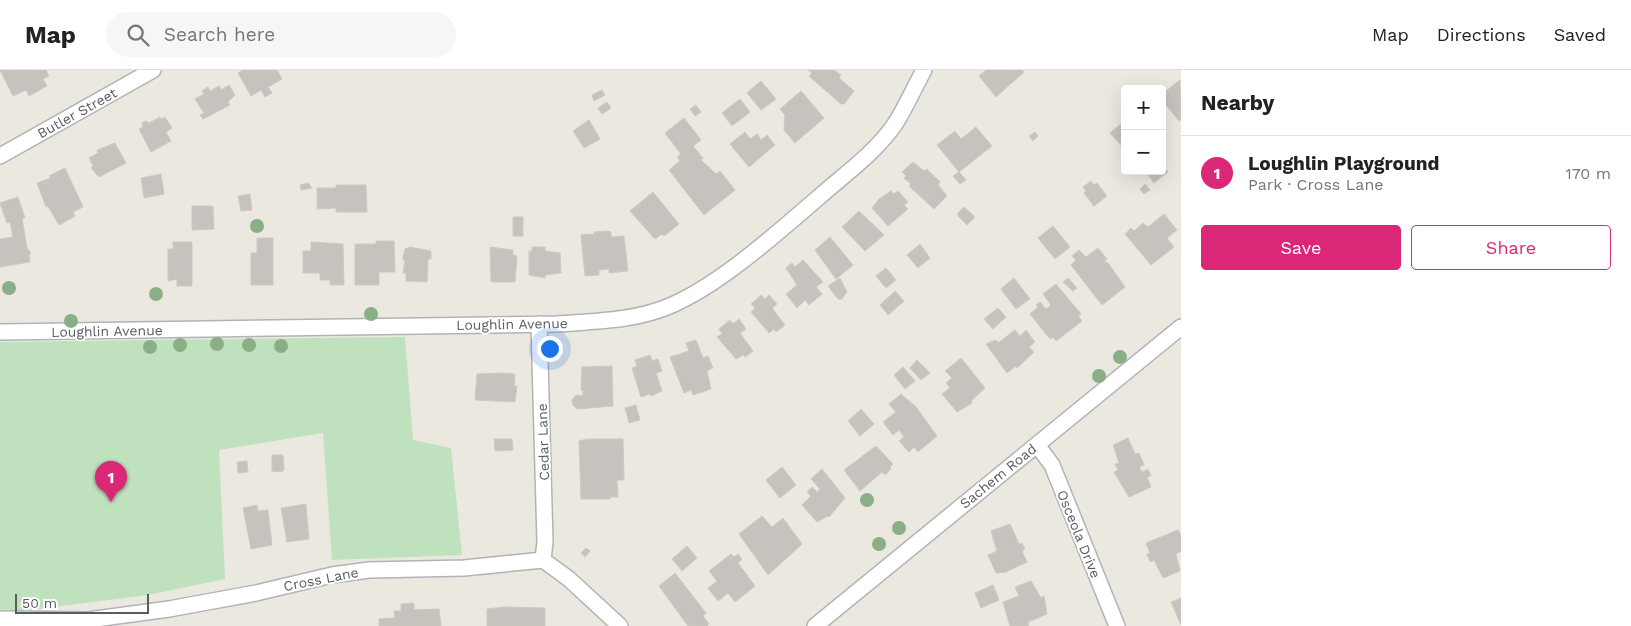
<!DOCTYPE html>
<meta charset="utf-8">
<style>
body{margin:0;font-family:"Work Sans",sans-serif;background:#f6f6f6;color:#222}
.controls{position:absolute;right:15px;top:15px;display:grid;overflow:hidden;border-radius:5px;box-shadow:0 5px 20px #0002}
.controls button{width:45px;height:45px;display:grid;place-items:center;padding:0;border:0;border-bottom:1px solid #e0e0e0;background:#fff;color:#222;font:25px sans-serif}
.scale{position:absolute;left:15px;bottom:12px;width:134px;box-sizing:border-box;padding-left:5px;border:2px solid #595d60;border-top:0;font-size:14px;line-height:18px;white-space:nowrap;color:#595d60;-webkit-text-stroke:4px #fff;paint-order:stroke}
.you{position:absolute;left:549px;top:278px;width:18px;height:18px;margin:-12px;border:4px solid #fff;border-radius:50%;background:#1a73e8;box-shadow:0 0 0 8px #1a73e833}
.badge{display:grid;place-items:center;width:32px;height:32px;border-radius:50%;background:#db2777;color:#fff;font-size:16px;font-weight:700}
.pin{position:absolute;translate:-50% -41px;filter:drop-shadow(0 1px 2px #0008)}
.pin::after{content:'';position:absolute;top:26px;width:18px;height:15px;background:inherit;clip-path:polygon(0 0,100% 0,50% 100%)}
.list{margin:0;padding:0;list-style:none}
h2{display:flex;justify-content:space-between;align-items:center;height:65px;margin:0;padding:0 20px;font-size:21px}
h2 small{font-size:16px;font-weight:400;color:#767676}
.list li{display:grid;grid-template-columns:32px 1fr auto;gap:15px;align-items:center;box-sizing:border-box;height:75px;padding:0 20px;border-top:1px solid #e0e0e0}
.list b{display:block;font-size:19px;white-space:nowrap}
.list p{margin:0;font-size:16px;white-space:nowrap;color:#767676}
.list em{font-size:16px;font-style:normal;color:#767676}
.actions{display:flex;gap:10px;padding:15px 20px}
.actions a{flex:1;padding:11px 0;border:1px solid #db2777;border-radius:5px;text-align:center;font-size:18px;color:#db2777}
.actions .main{background:#db2777;color:#fff}
.icon{flex:none;width:28px;height:28px;fill:none;stroke:currentColor;stroke-width:2;stroke-linecap:round;stroke-linejoin:round}
.map{position:relative;flex:none;width:1181px;height:556px;overflow:hidden}
header{display:flex;align-items:center;gap:30px;box-sizing:border-box;height:70px;padding:0 25px;background:#fff;border-bottom:1px solid #e0e0e0}
header strong{font-size:24px}
nav{display:flex;gap:28px;margin-inline-start:auto;font-size:18px}
.search{width:350px;height:45px;background:#f6f6f6;display:flex;align-items:center;gap:12px;box-sizing:border-box;padding:0 18px;border-radius:28px;color:#767676;font-size:19px}
main{display:flex}
aside{flex:1;background:#fff}
.map>svg:first-child{display:block}
.green{fill:#c0e1be}
.building{fill:#c6c3be;stroke:#cfc9c0}
.lines{fill:none;stroke-linecap:round;stroke-linejoin:round}
.street-casing{stroke:#b1b3b7;stroke-width:18}
.street{stroke:#fff;stroke-width:15}
.tree{fill:#8aae85}
.labels{text-anchor:middle;stroke-width:4;stroke-linejoin:round;paint-order:stroke}
.street-label{font-size:14px;fill:#595d60;stroke:#fff}
</style>
<header>
<strong>Map</strong>
<div class="search"><svg class="icon" aria-label="search" viewBox="0 0 24 24"><circle cx="10" cy="10" r="6"/><path d="M15 15l6 6"/></svg>Search here</div>
<nav><a>Map</a><a>Directions</a><a>Saved</a></nav>
</header>
<main>
<div class="map">
<svg width="1181" height="556" viewBox="0 0 1181 556">
<rect width="100%" height="100%" fill="#ebe8e0"/>
<!-- green -->
<path class="green" d="M405,267l8,103 38,8 11,107 -130,5 -9,-127 -104,17 6,129 -77,16 -126,16 -22,-2v-267z"/>
<!-- building -->
<path class="building" d="M0,0h46l3,6 -6,3 4,7 -18,10 -3,-6 -13,6z
M243,0h34l5,9 -14,8 4,6 -7,4 -4,-7 -10,6 -13,-23z
M808,0h26l7,5 -2,3 15,13 -10,13h-3l-32,-28 3,-3z
M986,0h36l2,2 -28,25 -17,-21z
M1180,10l1,39 -2,2 -17,-21v-6z
M761,11l15,18 -15,11 -14,-17z
M229,15l6,10 -7,7 2,3 -27,14 -3,-4 4,-2 -9,-14 9,-5 -2,-3 6,-4 2,4 9,-5 2,4z
M602,20l3,5 -11,6 -2,-6z
M801,21l23,27 -29,25 -11,-13 1,-15 -5,-6z
M740,29l10,13 -18,14 -10,-13z
M607,32l4,6 -9,6 -4,-6z
M696,35l5,7 -6,4 -5,-7z
M160,47l1,2 4,-2 7,11 -6,4 5,9 -20,11 -12,-23 4,-2 -1,-4 4,-2 3,2z
M684,48l17,22 -8,6 10,12 -2,2 15,14 4,-3 15,19 -31,25 -35,-45 11,-9 -3,-4 4,-3 -16,-21z
M589,50l11,19 -16,9 -11,-17z
M1122,53l3,3v24l-15,-17z
M976,57l16,19 -33,26 -22,-27 18,-14 6,8z
M745,62l5,7 7,-5 4,6 6,-5 8,10 -26,22 -19,-23z
M1035,62l3,4 -5,5 -4,-5z
M115,73l11,20 -27,14 -8,-9 2,-2 -4,-8 9,-5 -1,-3z
M913,92l11,9 3,-2 13,13 -2,3 9,11 -13,13 -25,-23 2,-2 -7,-6 2,-2 -4,-4z
M1162,95l6,7 -14,11 -9,-12h17z
M65,98l18,39 -10,5 2,4 -16,9 -11,-19 -2,1 -9,-24 14,-5 -2,-2z
M959,102l7,8 -6,4 -7,-8z
M161,104l3,20 -20,4 -3,-20z
M1091,111l3,4 3,-2 10,13 -13,10 -10,-13 2,-2 -3,-4z
M308,113l4,5 -11,2 -1,-5z
M1145,114l5,6 -6,4 -4,-5z
M336,115h30l1,27h-31v-4l-19,1v-21h19z
M891,121l3,3 4,-3 10,11 -4,3 4,4 -20,17 -16,-18 7,-9z
M653,122l26,32 -15,12 -2,-2 -7,5 -25,-28z
M250,124l2,16 -11,1 -3,-15z
M18,127l7,21h-3l5,30 4,5 -2,2 1,7 -30,5v-28l13,-2 -3,-15 -3,1 -7,-20z
M192,136h21l1,23 -22,1z
M964,137l11,10 -8,8 -9,-9v-3z
M859,141l25,24 -19,16 -23,-24z
M1164,144l13,16 -10,8 7,9 -23,18 -26,-31 6,-6 3,3 9,-8 5,4z
M513,147h10v19h-10z
M1053,156l17,21 -15,12 -17,-21z
M607,161l4,1v5l13,-1 4,35 -19,2v-4l-10,1v5l-14,1 -4,-41 12,-1 2,5 -1,-7z
M830,167l23,28 -17,14 -21,-29z
M257,168h16v47h-22v-32h6z
M376,171h18l1,31h-16v13h-24v-41h21z
M173,172h19v44h-15v-7l-9,2v-32h5z
M311,172l32,2 1,41h-14v-5h-10v-7h-17v-22h8z
M920,174l10,14 -12,10 -11,-13z
M410,177l21,4v8h-3l-1,23 -21,-1v-8h-3l2,-13h-2l1,-7 1,-4z
M490,177l23,3v5l4,1 -2,26h-24z
M532,177h13v4l15,2 1,20 -16,2v3l-16,-3v-24h3z
M1098,178l9,11 -3,3 4,1 17,24 -23,18 -31,-40 5,-5 -4,-4 7,-6 7,7z
M803,190l20,22 -7,5 6,7 -13,11 -4,-5 -8,8 -11,-14 11,-9 -11,-17 6,-5 3,4z
M886,198l10,12 -10,8 -10,-12z
M840,208l7,14 -5,7h-4l-10,-13z
M1014,208l16,21 -14,10 -15,-20z
M1068,208l9,10 -4,3 -10,-9z
M1056,214l25,30 -3,2 4,5 -26,20 -3,-4 -3,2 -20,-25 8,-7 -2,-2 4,-3 6,7 5,-4 -8,-11z
M895,221l9,10 -16,14 -8,-10z
M761,225l4,4 4,-4 8,9 -5,4 13,17 -9,7 -2,-3 -5,4 -18,-21 4,-4 -4,-4z
M998,238l8,9 -13,12 -9,-10z
M739,249l7,10 -6,4 13,18 -8,6 -2,-2 -7,4 -19,-22 5,-3 -3,-5 11,-9 3,4z
M1015,260l5,6 6,-6 9,12 -6,5 5,5 -17,16 -1,-2 -9,7 -21,-29 10,-4 2,3z
M696,270l7,18 5,-2 5,12 -6,3 4,18 -18,6 -2,-5 -7,3 -14,-36 19,-6 -3,-8z
M650,285l2,6 6,-2 4,12 -6,2 6,18 -11,5 -1,-2 -9,3 -9,-29 5,-2 -2,-6z
M961,288l24,30 -14,13 1,2 -15,9 -15,-18 8,-6 -4,-5 6,-5 -7,-7z
M917,290l13,13 -9,7 -11,-12z
M612,296l1,40 -36,3 -4,-4 -1,-5 4,-5 7,1v-5l-2,-1 1,-23z
M903,297l12,14 -10,8 -11,-14z
M503,303l12,1 -1,12h3l-2,16 -40,-2 2,-26z
M901,324l15,13 21,29 -19,16 -4,-5 -5,5 -10,-11 5,-4 -5,-7 -6,5 -10,-13 13,-10 -7,-8z
M636,335l4,15 -11,3 -4,-15z
M861,339l13,15 -14,12 -12,-15z
M1128,368l7,16 4,-1 5,12 -5,2 3,5 6,-3 3,7 -4,1 4,10 -22,10 -15,-25 4,-2 -3,-6 4,-1 -6,-18z
M494,369h18l1,11 -18,1z
M587,369h36l1,41h-7l1,17h-8v2h-29l-2,-58z
M876,376l17,18 -3,3 1,2 -6,6 -3,-3 -22,19 -16,-21z
M272,385h11l1,15 -3,2 -9,-1z
M247,391l1,11 -10,1 -1,-11z
M782,397l14,18 -16,13 -14,-18z
M822,399l23,29 -16,19 -1,-1 -11,6 -15,-17 9,-9 -4,-4 5,-5 5,5 3,-3 -9,-10z
M306,434l3,35 -22,3 -6,-34z
M257,435l1,6 10,-1 4,35 -21,4 -8,-41z
M762,446l10,11 11,-9 19,26 -34,31 -29,-41z
M1010,454l9,20 3,-1 3,6 -3,2 5,11 -21,10 -10,1 -8,-18 9,-4 -6,-20z
M1178,460l3,5v16l-5,3 4,17 -17,7 -9,-18 -4,2 -3,-8 3,-1 -4,-10z
M687,476l10,12 -15,13 -10,-12z
M586,478l4,3 -5,6 -4,-4z
M731,484l3,3 4,-3 4,5 -4,4 17,23 -20,16 -7,-9 -10,8 -10,-13 9,-7 -8,-10z
M675,503l31,40 -3,3 6,8 -2,2h-19l-29,-40z
M1031,511l10,17 3,-2 3,18 -19,8 1,3 -2,1h-17l-7,-24 16,-6 -4,-9z
M993,515l6,15 -18,8 -6,-15z
M1181,528v27l-10,-23z
M414,533v7l25,-1 2,17h-62v-7l16,-1 -1,-7h7v-7z
M504,537l41,1v18h-58v-17z"/>
<g class="lines">
<defs>
<path id="street" d="M0,86l153,-86
M539,254l6,218 -2,18
M0,262l557,-8c39,-3 79,-3 115,-19 50,-22 105,-72 147,-108 26,-23 56,-44 76,-73 11,-17 19,-36 29,-54
M1037,375l15,20 65,161
M0,549l88,1 81,-11 87,-16 76,-18 37,-5 95,-2 79,-8 26,19 51,47
M815,556l366,-299"/>
</defs>
<!-- street casing -->
<use href="#street" class="street-casing"/>
<!-- street -->
<use href="#street" class="street"/>
</g>
<!-- trees -->
<g class="tree">
<circle cx="257" cy="156" r="7"/>
<circle cx="9" cy="218" r="7"/>
<circle cx="156" cy="224" r="7"/>
<circle cx="371" cy="244" r="7"/>
<circle cx="71" cy="251" r="7"/>
<circle cx="217" cy="274" r="7"/>
<circle cx="180" cy="275" r="7"/>
<circle cx="249" cy="275" r="7"/>
<circle cx="281" cy="276" r="7"/>
<circle cx="150" cy="277" r="7"/>
<circle cx="1120" cy="287" r="7"/>
<circle cx="1099" cy="306" r="7"/>
<circle cx="867" cy="430" r="7"/>
<circle cx="899" cy="458" r="7"/>
<circle cx="879" cy="474" r="7"/>
</g>
<g class="labels">
<!-- street labels -->
<g class="street-label">
<text transform="translate(77 43) rotate(-29)" y="5">Butler Street</text>
<text transform="translate(512 254) rotate(-1)" y="5">Loughlin Avenue</text>
<text transform="translate(107 261) rotate(-1)" y="5">Loughlin Avenue</text>
<text transform="translate(543 372) rotate(-92)" y="5">Cedar Lane</text>
<text transform="translate(998 406) rotate(-39)" y="5">Sachem Road</text>
<text transform="translate(1079 464) rotate(68)" y="5">Osceola Drive</text>
<text transform="translate(321 509) rotate(-11)" y="5">Cross Lane</text>
</g>
</g>
</svg>
<div class="controls">
<button>+</button>
<button>−</button>
</div>
<div class="scale">50 m</div>
<div class="you"></div>
<div class="pin badge" style="left:111px;top:432px">1</div>
</div>
<aside>
<h2>Nearby<small></small></h2>
<ul class="list">
<li><span class="badge">1</span><div><b>Loughlin Playground</b><p>Park · Cross Lane</p></div><em>170 m</em></li>
</ul>
<div class="actions"><a class="main">Save</a><a>Share</a></div>
</aside>
</main>
